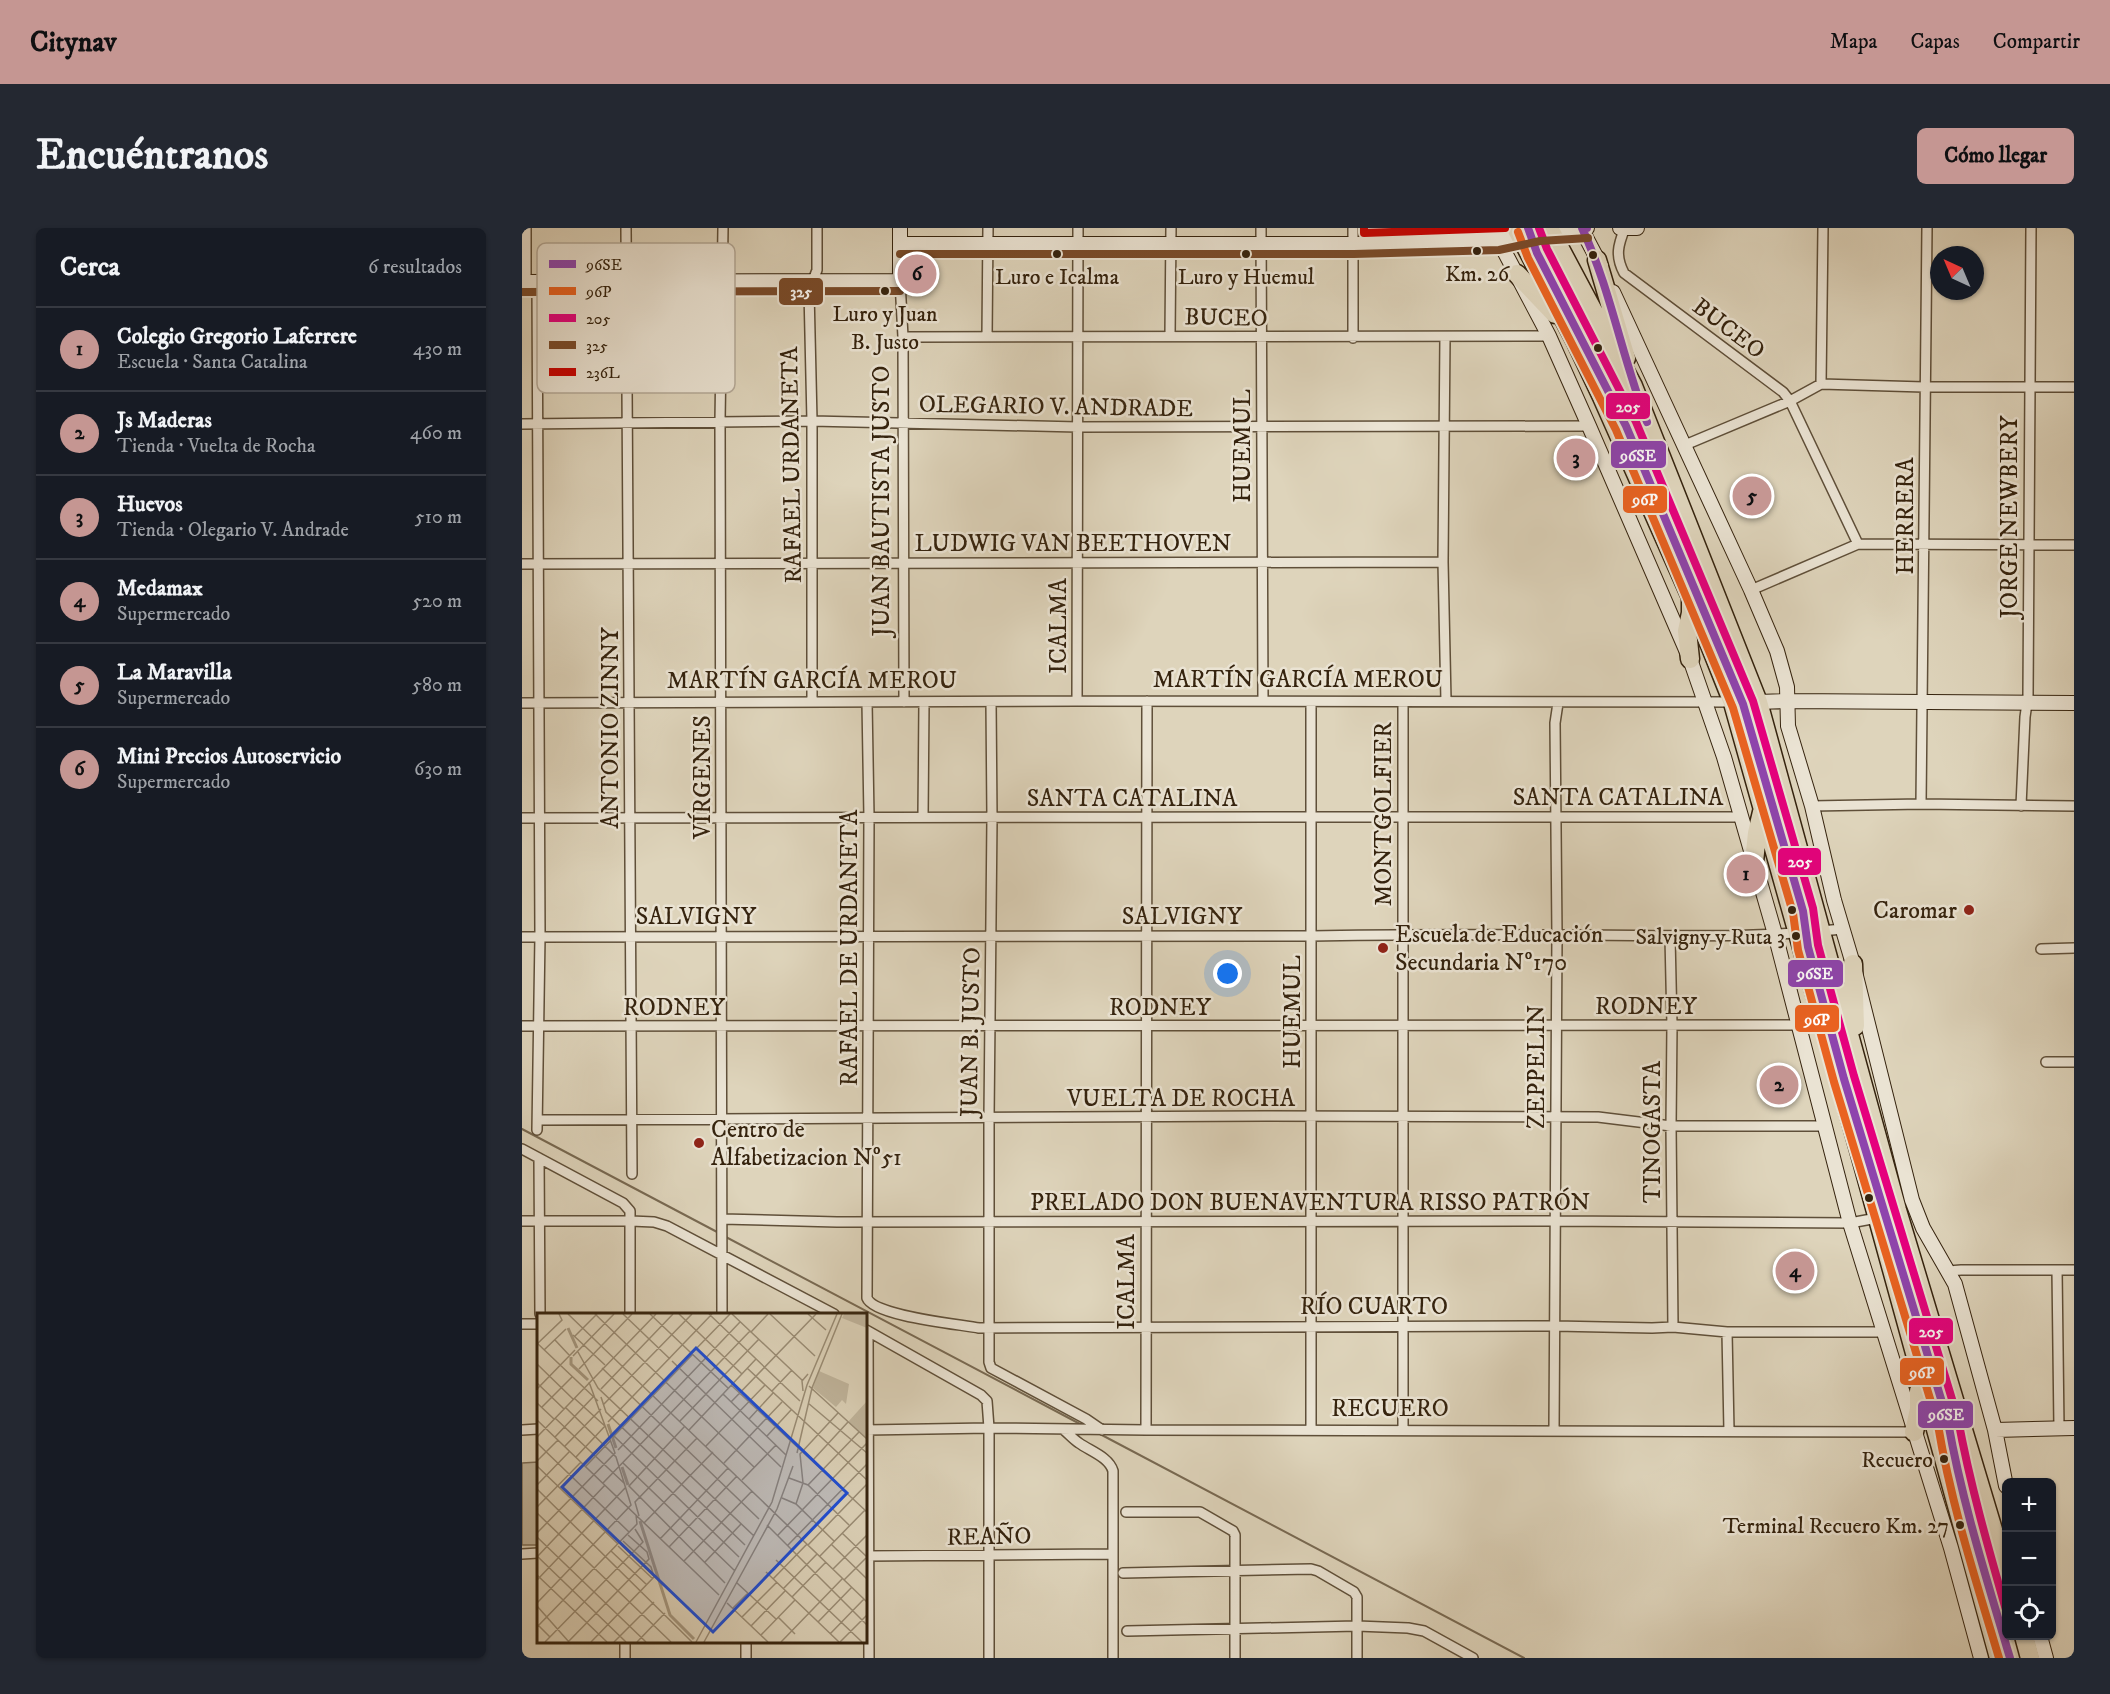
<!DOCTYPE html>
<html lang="es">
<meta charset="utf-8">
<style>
body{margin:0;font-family:"IM FELL DW Pica",serif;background:#242831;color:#f1f3f6}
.controls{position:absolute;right:18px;bottom:18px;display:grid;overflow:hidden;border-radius:9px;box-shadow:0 2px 4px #0004}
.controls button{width:54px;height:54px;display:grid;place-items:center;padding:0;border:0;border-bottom:2px solid #363941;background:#171b24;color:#f1f3f6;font:30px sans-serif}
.compass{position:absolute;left:1408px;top:18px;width:54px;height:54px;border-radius:50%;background:#171b24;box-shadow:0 2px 4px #0004;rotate:316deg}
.you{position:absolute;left:706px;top:746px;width:21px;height:21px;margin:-15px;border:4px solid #fff;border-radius:50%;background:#1a73e8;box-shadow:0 0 0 9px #1a73e833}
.badge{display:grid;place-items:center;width:39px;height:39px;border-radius:50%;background:#c59692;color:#111;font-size:20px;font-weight:700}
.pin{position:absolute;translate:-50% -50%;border:3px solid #fff;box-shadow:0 2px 6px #0006}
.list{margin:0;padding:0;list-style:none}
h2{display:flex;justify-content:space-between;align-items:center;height:78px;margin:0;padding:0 24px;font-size:26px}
h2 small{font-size:20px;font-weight:400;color:#9ea1a6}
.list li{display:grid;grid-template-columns:39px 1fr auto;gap:18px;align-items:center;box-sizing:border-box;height:84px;padding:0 24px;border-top:2px solid #363941}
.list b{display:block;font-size:22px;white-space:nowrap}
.list p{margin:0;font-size:20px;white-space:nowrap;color:#9ea1a6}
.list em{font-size:20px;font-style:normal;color:#9ea1a6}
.icon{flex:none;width:33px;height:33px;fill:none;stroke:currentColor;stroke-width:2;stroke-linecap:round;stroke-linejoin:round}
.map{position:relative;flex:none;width:1552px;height:1430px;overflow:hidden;border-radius:9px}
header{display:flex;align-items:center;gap:36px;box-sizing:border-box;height:84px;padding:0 30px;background:#c59692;color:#111}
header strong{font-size:28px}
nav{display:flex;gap:33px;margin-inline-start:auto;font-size:21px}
.intro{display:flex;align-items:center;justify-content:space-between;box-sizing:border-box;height:144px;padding:0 36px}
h1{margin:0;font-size:42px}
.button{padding:15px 27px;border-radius:9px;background:#c59692;color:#111;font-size:21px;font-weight:700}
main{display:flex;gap:36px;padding:0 36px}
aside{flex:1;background:#171b24;border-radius:9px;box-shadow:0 2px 4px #0004}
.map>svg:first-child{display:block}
.green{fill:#c1b69e;stroke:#7b6c56;stroke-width:1.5}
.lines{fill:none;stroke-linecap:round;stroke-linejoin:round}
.stream{stroke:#786952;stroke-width:2}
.street-casing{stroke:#5f4f39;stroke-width:12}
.secondary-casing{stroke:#35230e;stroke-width:16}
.highway-casing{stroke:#35230e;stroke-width:21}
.street{stroke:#eae3d3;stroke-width:9}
.secondary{stroke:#eae3d3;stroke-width:14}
.highway{stroke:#ded4bb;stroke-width:18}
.bus-1-casing{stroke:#eae3d3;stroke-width:12}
.bus-2-casing{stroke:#eae3d3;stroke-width:12}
.bus-3-casing{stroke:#eae3d3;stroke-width:12}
.bus-4-casing{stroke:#eae3d3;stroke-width:12}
.bus-5-casing{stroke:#eae3d3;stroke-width:12}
.bus-1{stroke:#8e44ad;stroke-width:8}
.bus-2{stroke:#e96221;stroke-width:8}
.bus-3{stroke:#e5007d;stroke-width:8}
.bus-4{stroke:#7a4b2a;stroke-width:8}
.bus-5{stroke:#c70201;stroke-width:8}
.bus-dot{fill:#35230e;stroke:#eae3d3;stroke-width:2}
.poi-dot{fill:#8f2418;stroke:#eae3d3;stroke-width:2}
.labels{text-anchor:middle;stroke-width:5;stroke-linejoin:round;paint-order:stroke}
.bus-label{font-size:22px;fill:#35230e;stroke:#eae3d3}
.street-label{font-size:24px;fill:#35230e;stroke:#eae3d3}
.poi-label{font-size:24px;fill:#35230e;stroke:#eae3d3;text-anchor:start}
.inset-river{fill:none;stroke:#a59880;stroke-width:3}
.inset-road{fill:none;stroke:#9a8d76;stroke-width:1.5}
.view{fill:#1d4ed8;fill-opacity:0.15;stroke:#1d4ed8;stroke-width:3}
.inset-edge{fill:none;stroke:#35230e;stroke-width:3}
.key{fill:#eae3d3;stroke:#b4a998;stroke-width:1.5}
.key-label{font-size:16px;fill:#35230e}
.line-badge{stroke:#eae3d3;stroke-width:2}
.badge-label{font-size:16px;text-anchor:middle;font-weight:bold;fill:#fff}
</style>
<header>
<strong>Citynav</strong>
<nav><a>Mapa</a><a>Capas</a><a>Compartir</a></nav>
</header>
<div class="intro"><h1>Encuéntranos</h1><a class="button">Cómo llegar</a></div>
<main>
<aside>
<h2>Cerca<small>6 resultados</small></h2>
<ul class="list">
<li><span class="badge">1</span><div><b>Colegio Gregorio Laferrere</b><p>Escuela · Santa Catalina</p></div><em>430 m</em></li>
<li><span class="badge">2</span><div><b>Js Maderas</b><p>Tienda · Vuelta de Rocha</p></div><em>460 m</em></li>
<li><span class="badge">3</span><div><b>Huevos</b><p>Tienda · Olegario V. Andrade</p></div><em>510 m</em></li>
<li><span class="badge">4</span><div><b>Medamax</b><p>Supermercado</p></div><em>520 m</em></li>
<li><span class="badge">5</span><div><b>La Maravilla</b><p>Supermercado</p></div><em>580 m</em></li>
<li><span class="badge">6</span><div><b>Mini Precios Autoservicio</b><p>Supermercado</p></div><em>630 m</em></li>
</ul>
</aside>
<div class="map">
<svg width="1552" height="1430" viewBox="0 0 1552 1430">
<rect width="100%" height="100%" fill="#ded4bb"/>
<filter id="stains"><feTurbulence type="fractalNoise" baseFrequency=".00333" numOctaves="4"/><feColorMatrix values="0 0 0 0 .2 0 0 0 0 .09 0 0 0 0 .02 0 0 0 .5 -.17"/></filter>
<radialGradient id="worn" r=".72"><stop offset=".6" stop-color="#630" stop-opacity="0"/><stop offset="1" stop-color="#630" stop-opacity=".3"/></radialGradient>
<!-- green -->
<path class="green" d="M16,1234v83h-16v-82z"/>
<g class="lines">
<!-- stream -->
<path class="stream" d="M0,901l197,104
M202,1008l358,189
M576,1205l426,225"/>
<defs>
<path id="street" d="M104,0l6,946
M739,0l2,473
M1103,0c-7,17 -10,28 -1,45l159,119 7,9 68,143
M378,53l3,56 1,365
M4,54v-54
M648,108l1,-108
M381,109c215,1 430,0 646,-1
M465,109l1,-109
M923,109l-2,225 3,139
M831,110v-110
M1299,156l2,-156
M0,196l290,-3 266,6 511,-1
M1163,217l105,-44 31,-17 103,3h150
M0,336l921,-2
M1229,362l107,-46 216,1
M555,473l1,-473
M290,474v-281l-3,-130 8,-21v-42
M345,474l2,115 -2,481c7,18 91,26 112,30l576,-2 97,2 21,-1 54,5h156
M469,474l1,116 -3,299v245l2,6 95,51 16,11
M789,474v728
M0,475l555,-2 681,1
M1399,576l6,-576
M1290,578l109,-2 153,2
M1499,578l4,-89 3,-21 3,-468
M401,589l1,-115
M0,590c406,1 813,-3 1219,-1
M0,709l790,-1c88,-2 176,-1 265,-1 88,0 177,4 265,-6
M1148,709l2,88 -1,101 2,201
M1519,721l33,-1
M0,798l1276,-1
M1524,834h28
M16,892l727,-4 333,1 73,9h154
M15,902l3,-194 -3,-654
M0,921l101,54 7,8v103
M17,930l1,156
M200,991l115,3 718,-1 295,2 27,-5 20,-8
M0,993h109l23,1 13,4 167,88
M1535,1042l2,158
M1427,1043l12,-1h113
M200,1086l-2,-893 3,-193
M0,1096h16
M344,1102l115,65 6,6 2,27v230
M346,1103l1,327
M1205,1104l2,99
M0,1202l16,-1
M344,1202l123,-2 157,2 768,2
M542,1202c5,4 9,9 15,13 11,8 30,14 34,28v187
M624,1202l1,-729
M881,1202v-727
M1032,1203l3,-496 -2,-212 3,-20
M604,1284h74l33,19 2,4v123
M0,1326l16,-1
M344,1328l247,-2
M601,1345l188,-4 7,2 36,21 3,5v61
M605,1403l230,-5 51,2 16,3 49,27
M103,1430v-16
M224,1430v-16"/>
<path id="secondary" d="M970,0l57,108 40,90 101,233 34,98 51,177 75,289 101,325 30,110
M1059,0l20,38
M1098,0h17
M378,16h454l145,-4 40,-9 48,-3
M0,54l378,-1v-53
M1091,64l138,298 26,61 10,36 1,39 24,80 22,94 19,64 59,236 11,28 32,56 40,146 11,56
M1236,474l29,-1 287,2
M1473,1202l79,-2
M1518,1408l6,22"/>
<path id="highway" d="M994,0l59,112 27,57 88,198 43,108 126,447 140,508
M1027,0l84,158 125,316 139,508 109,363
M1075,32l29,98
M995,46l38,40
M1168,431l-3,-28 4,-18v-14
M1232,634l3,-29 5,-21
M1331,736l2,62
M1392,1204l5,-23v-18
M1502,1408l6,22"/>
</defs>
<!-- street casing -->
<use href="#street" class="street-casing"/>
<!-- secondary casing -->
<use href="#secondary" class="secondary-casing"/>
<!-- highway casing -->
<use href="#highway" class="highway-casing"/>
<!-- street -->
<use href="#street" class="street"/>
<!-- secondary -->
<use href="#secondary" class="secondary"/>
<!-- highway -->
<use href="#highway" class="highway"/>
<defs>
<path id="bus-1" d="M1006,0l9,25 89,173 117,278 60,207 5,36 36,132 104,343c14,80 39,158 62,236
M1065,0h-5c29,62 40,130 65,194"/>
<path id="bus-2" d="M996,4l10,26 88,172 117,278 60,205 5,37 36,132 104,343c13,79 38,156 61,233"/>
<path id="bus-3" d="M1017,0l8,21 89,173 117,279 60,207 5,37 36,131 104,343c12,65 30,128 48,191"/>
<path id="bus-4" d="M378,26h454l145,-4 41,-9 48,-3
M0,64l378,-1"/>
<path id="bus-5" d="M842,0v5l141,-5"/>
</defs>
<!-- bus-1 casing -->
<use href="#bus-1" class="bus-1-casing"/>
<!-- bus-2 casing -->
<use href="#bus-2" class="bus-2-casing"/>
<!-- bus-3 casing -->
<use href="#bus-3" class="bus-3-casing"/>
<!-- bus-4 casing -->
<use href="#bus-4" class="bus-4-casing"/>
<!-- bus-5 casing -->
<use href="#bus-5" class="bus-5-casing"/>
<!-- bus-1 -->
<use href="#bus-1" class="bus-1"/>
<!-- bus-2 -->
<use href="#bus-2" class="bus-2"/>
<!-- bus-3 -->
<use href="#bus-3" class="bus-3"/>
<!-- bus-4 -->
<use href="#bus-4" class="bus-4"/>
<!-- bus-5 -->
<use href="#bus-5" class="bus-5"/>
</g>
<!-- markers -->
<g class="bus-dot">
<circle cx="955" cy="23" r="5"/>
<circle cx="535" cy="26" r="5"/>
<circle cx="724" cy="26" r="5"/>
<circle cx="1071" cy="27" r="5"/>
<circle cx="363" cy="63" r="5"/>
<circle cx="1076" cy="120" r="5"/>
<circle cx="1270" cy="682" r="5"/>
<circle cx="1274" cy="708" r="5"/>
<circle cx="1347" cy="970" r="5"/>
<circle cx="1422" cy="1231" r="5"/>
<circle cx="1438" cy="1297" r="5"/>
</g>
<g class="poi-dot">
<circle cx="1447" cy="682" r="6"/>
<circle cx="861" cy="720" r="6"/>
<circle cx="177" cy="915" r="6"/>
</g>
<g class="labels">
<!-- bus labels -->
<g class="bus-label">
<text x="955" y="53">Km. 26</text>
<text x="535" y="56">Luro e Icalma</text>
<text x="724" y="56">Luro y Huemul</text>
<text x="363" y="93">Luro y Juan<tspan x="363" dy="28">B. Justo</tspan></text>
<text x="1263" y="716" text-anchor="end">Salvigny y Ruta 3</text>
<text x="1411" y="1239" text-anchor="end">Recuero</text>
<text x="1427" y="1305" text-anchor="end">Terminal Recuero Km. 27</text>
</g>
<!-- street labels -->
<g class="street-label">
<text transform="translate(704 89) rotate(1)" y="8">BUCEO</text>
<text transform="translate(1207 100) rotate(37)" y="8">BUCEO</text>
<text transform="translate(534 178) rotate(1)" y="8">OLEGARIO V. ANDRADE</text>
<text transform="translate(720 218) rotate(-90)" y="8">HUEMUL</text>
<text transform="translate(269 237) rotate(-91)" y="8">RAFAEL URDANETA</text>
<text transform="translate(359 273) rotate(-90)" y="8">JUAN BAUTISTA JUSTO</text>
<text transform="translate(1383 288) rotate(-90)" y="8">HERRERA</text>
<text transform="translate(1487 289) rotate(-90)" y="8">JORGE NEWBERY</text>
<text x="551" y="323">LUDWIG VAN BEETHOVEN</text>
<text transform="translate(536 398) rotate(-90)" y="8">ICALMA</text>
<text x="776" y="459">MARTÍN GARCÍA MEROU</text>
<text x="290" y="460">MARTÍN GARCÍA MEROU</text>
<text transform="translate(88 500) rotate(-90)" y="8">ANTONIO ZINNY</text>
<text transform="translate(180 549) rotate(-90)" y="8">VÍRGENES</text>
<text x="1096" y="577">SANTA CATALINA</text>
<text x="610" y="578">SANTA CATALINA</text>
<text transform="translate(861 586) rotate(-90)" y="8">MONTGOLFIER</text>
<text x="174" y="696">SALVIGNY</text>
<text x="660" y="696">SALVIGNY</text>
<text transform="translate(327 720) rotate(-90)" y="8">RAFAEL DE URDANETA</text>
<text x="1124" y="786">RODNEY</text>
<text x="152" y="787">RODNEY</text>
<text x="638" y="787">RODNEY</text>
<text transform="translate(770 784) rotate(-90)" y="8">HUEMUL</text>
<text transform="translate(448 804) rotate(-89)" y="8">JUAN B. JUSTO</text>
<text transform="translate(1014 839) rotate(-90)" y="8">ZEPPELIN</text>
<text x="659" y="878">VUELTA DE ROCHA</text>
<text transform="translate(1130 904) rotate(-90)" y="8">TINOGASTA</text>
<text x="788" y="982">PRELADO DON BUENAVENTURA RISSO PATRÓN</text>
<text transform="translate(604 1054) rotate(-90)" y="8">ICALMA</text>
<text x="852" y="1086">RÍO CUARTO</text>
<text x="868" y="1188">RECUERO</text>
<text transform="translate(467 1308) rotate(-1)" y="8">REAÑO</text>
</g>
<!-- poi labels -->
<g class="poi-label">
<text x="1435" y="690" text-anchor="end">Caromar</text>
<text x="873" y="714">Escuela de Educación<tspan x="873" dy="28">Secundaria Nº170</tspan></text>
<text x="189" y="909">Centro de<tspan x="189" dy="28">Alfabetizacion Nº51</tspan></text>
</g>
</g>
<!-- overview -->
<g transform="translate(15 1085)">
<rect width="330" height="330" fill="#ded4bb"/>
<path d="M307,1h23v14l-25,-10zM282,58l30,13 -3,20 -4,-4 -6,7 -23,-19zM330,88v38l-19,-17z" fill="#c1b69e"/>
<path class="inset-river" d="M31,15l9,20M34,44v7l17,16M71,111l8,24M85,154l6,18M103,208l30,94 24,24"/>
<path class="inset-road" d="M31,1l299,288M58,1l159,153M86,1l47,45M113,1l78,74M142,1l63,60M172,1l91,87M195,1l71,67M233,1l45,42M271,1l18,16M214,19l17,-18M36,22l32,30M37,24l23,-23M18,27l15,16M0,30l61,58M0,31l25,-24 -3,-6M7,37l22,-21M41,39l20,36 156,148M155,40l38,-39M36,43l41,-42M135,48l109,106M0,51l36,35M65,55l157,151M210,55l120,112M42,56l53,-55M0,70l27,26M194,72l136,127M272,73l58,53M0,76l38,-39M64,76l72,-75M235,78l20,-21M266,78l-1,-10 6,-7M186,81l63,61M64,84l5,15 139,133M37,85l32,29M194,89l85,-88M0,90l17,16M271,90l59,50M66,92l89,-91M5,94l30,-30M18,105l70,66M212,106l24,-26M0,107l182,175M143,108l79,-82M71,109l104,-108M148,113l-56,60 96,97M152,117l67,-71M77,123l125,121M230,123l24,-26M0,124l119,-123M18,124l39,-41M76,124l80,-83M0,130l92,89M28,133l36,-37M169,133l59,-61M81,137l122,-128M260,140l15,-65 30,-74M39,144l29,-31M276,147l35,-38M0,148l21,-21M86,150l112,108M187,150l58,-61M0,153l81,78M49,153l25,-26M252,165l19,7 41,40M205,167l34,-35M66,170l147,-152M0,172l33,-34M271,172l51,-53M0,176l155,153M245,185l14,6 38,37M259,191l7,-21 -3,-29 38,-41M0,194l44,-45M0,200l134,129M102,203l-4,-14 62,-64M107,210l69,-71M230,212l100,100M0,220l78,-80 -26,-71M305,220l25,24M241,222l89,-92M0,224l109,105M123,226l68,-71M294,231l36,35M251,232l79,-81M271,232l59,-61M81,233l35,33M132,234l68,-71M74,238l36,34M0,243l89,86M283,243l45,-46M0,244l68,-72M239,247l86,82M147,248l68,-70M168,249l36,-38M296,256l34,-34M229,259l73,70M0,262l70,67M236,266l34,-35M0,267l89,-93M307,267l23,-23M200,270l39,36M246,276l34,-35M255,284l34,-35M0,290l94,-98 -15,-48 -51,-50M190,290l41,39M0,293l32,36M196,295l15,-15M205,304l35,-35M241,304l17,17M281,309l34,-35M0,311l13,13M214,313l34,-35M0,314l100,-103 -1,-9M293,321l34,-35M224,322l34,-35M8,329l98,-100 -8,-13M31,329l81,-83 -2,-7 -19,-17M54,329l63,-65 -3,-10 -28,-26M77,329l40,-40M100,329l28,-29M159,329l76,-140 35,-117 30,-71M167,329l73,-133 16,-43M244,329l62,-64M303,329l27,-27"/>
<path class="view" d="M159,35l151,145 -134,139 -151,-145z"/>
<rect width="330" height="330" class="inset-edge"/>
</g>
<!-- legend -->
<rect x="15" y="15" width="198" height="150" rx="9" class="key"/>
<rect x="27" y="32" width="27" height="8" fill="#8e44ad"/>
<rect x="27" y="59" width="27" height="8" fill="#e96221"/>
<rect x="27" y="86" width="27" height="8" fill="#e5007d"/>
<rect x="27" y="113" width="27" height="8" fill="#7a4b2a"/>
<rect x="27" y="140" width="27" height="8" fill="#c70201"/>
<g class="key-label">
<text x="64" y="42">96SE</text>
<text x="64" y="69">96P</text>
<text x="64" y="96">205</text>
<text x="64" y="123">325</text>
<text x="64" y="150">236L</text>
</g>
<g class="line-badge">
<rect x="256" y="49" width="46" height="29" rx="6" fill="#7a4b2a"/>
<rect x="1083" y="164" width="46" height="28" rx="6" fill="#e5007d"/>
<rect x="1088" y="212" width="57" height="29" rx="6" fill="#8e44ad"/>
<rect x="1100" y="257" width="46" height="29" rx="6" fill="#e96221"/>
<rect x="1255" y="619" width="45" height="29" rx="6" fill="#e5007d"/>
<rect x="1265" y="731" width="57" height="29" rx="6" fill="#8e44ad"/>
<rect x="1272" y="776" width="46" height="29" rx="6" fill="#e96221"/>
<rect x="1386" y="1089" width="46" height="28" rx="6" fill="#e5007d"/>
<rect x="1377" y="1129" width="46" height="29" rx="6" fill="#e96221"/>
<rect x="1395" y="1172" width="57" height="29" rx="6" fill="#8e44ad"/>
</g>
<g class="badge-label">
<text x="279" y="69">325</text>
<text x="1106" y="184">205</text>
<text x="1116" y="233">96SE</text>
<text x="1123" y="277">96P</text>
<text x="1278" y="639">205</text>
<text x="1293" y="751">96SE</text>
<text x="1295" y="797">96P</text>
<text x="1409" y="1109">205</text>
<text x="1400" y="1150">96P</text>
<text x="1424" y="1192">96SE</text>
</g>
<rect width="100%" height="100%" filter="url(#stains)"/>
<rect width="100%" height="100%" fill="url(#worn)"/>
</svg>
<div class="controls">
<button>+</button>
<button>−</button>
<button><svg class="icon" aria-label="locate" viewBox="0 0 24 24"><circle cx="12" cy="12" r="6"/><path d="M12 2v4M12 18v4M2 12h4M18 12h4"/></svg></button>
</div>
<svg class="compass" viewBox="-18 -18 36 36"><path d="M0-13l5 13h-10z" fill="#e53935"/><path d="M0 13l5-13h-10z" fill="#9ea1a6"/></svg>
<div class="you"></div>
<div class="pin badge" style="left:1224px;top:646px">1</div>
<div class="pin badge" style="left:1257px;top:857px">2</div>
<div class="pin badge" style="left:1054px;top:230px">3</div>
<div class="pin badge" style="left:1273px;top:1043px">4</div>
<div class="pin badge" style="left:1230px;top:268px">5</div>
<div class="pin badge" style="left:395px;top:46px">6</div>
</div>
</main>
